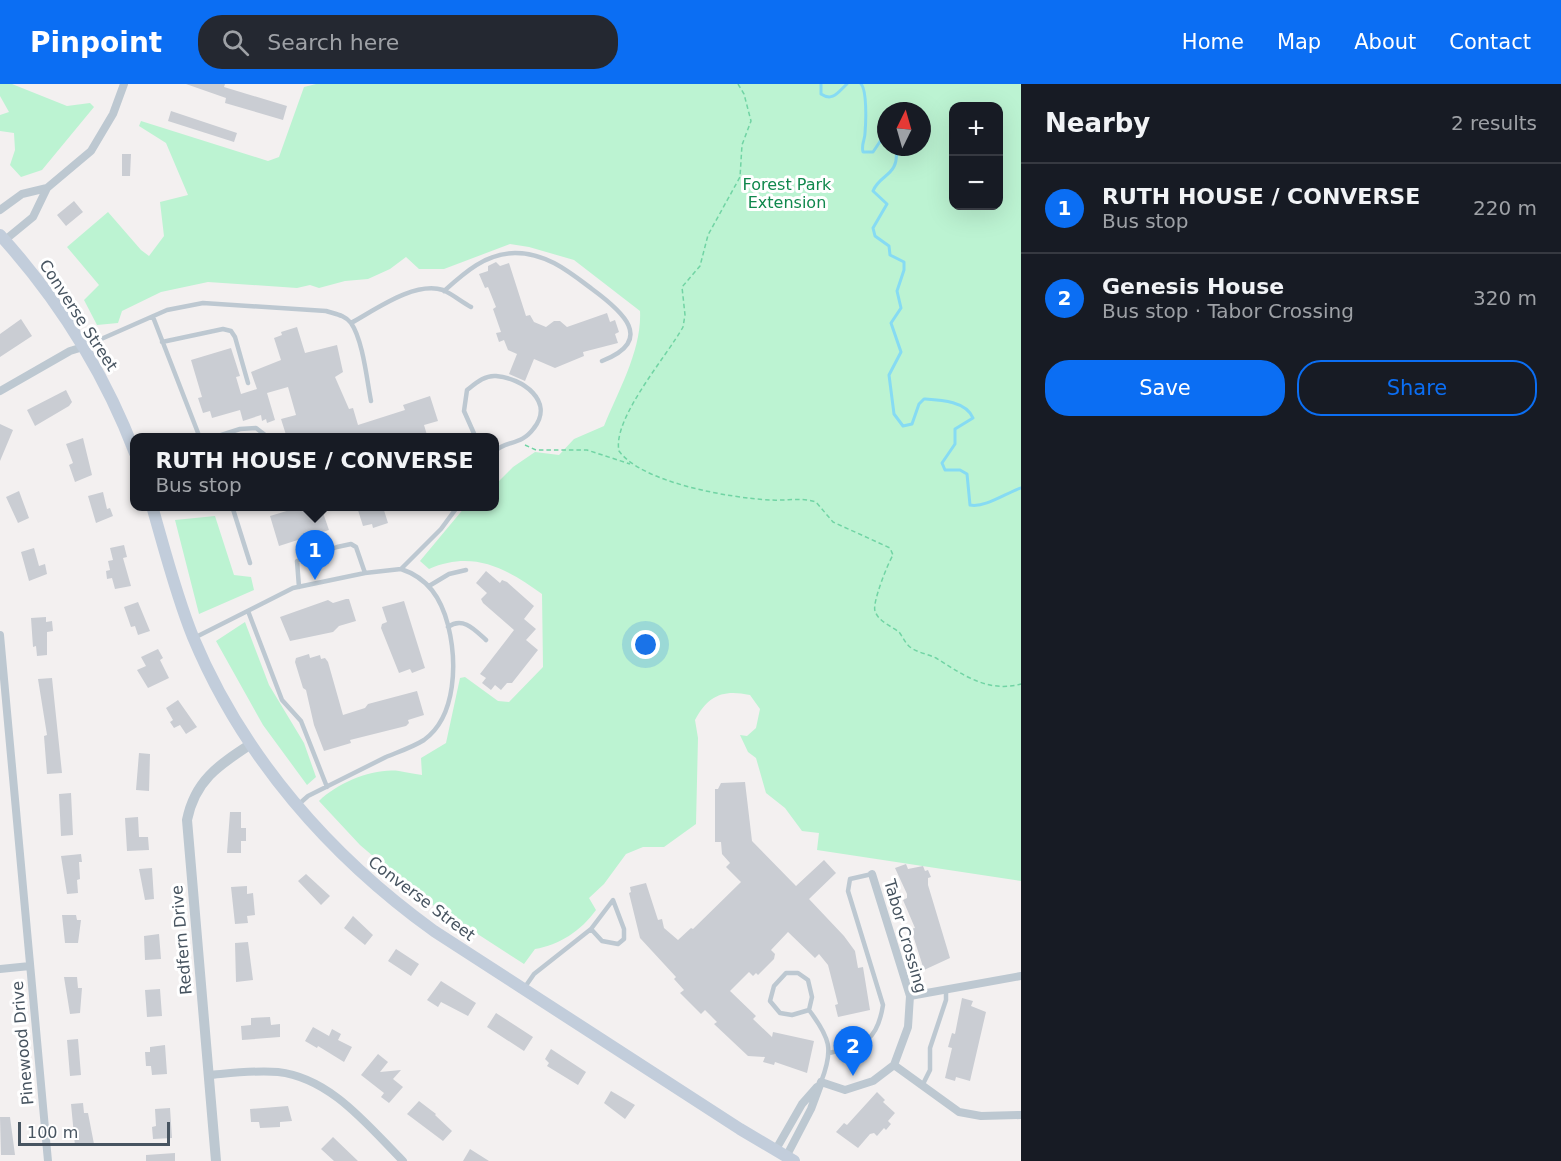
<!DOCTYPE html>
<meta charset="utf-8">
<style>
body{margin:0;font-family:"DejaVu Sans",sans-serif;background:#242831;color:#f1f3f6}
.controls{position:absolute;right:18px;top:18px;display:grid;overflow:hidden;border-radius:12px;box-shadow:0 6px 24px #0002}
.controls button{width:54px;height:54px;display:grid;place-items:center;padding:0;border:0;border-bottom:2px solid #363941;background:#171b24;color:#f1f3f6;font:30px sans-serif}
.compass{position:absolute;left:877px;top:18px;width:54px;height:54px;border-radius:50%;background:#171b24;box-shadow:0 6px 24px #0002;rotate:5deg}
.scale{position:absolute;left:18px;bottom:15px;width:152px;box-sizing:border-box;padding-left:6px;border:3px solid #475460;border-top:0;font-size:16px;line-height:21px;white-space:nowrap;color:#475460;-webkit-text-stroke:4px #fff;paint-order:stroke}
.you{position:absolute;left:646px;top:561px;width:21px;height:21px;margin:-15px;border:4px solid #fff;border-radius:50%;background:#1a73e8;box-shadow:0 0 0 9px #1a73e833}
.badge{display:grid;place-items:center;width:39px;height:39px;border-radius:50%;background:#0b6ef3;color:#fff;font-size:20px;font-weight:700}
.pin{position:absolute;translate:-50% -50px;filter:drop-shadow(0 2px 3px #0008)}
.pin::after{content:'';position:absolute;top:32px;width:21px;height:18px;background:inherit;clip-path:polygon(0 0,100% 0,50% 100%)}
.popup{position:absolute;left:130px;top:349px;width:369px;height:78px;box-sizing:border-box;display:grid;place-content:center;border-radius:12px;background:#171b24;filter:drop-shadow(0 2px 4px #0005);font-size:20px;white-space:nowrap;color:#9ea1a6}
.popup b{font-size:22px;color:#f1f3f6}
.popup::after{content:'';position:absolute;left:50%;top:100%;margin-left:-12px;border:12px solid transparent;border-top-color:#171b24}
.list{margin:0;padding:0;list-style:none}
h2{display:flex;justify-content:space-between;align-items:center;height:78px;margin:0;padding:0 24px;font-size:26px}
h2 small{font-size:20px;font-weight:400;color:#9ea1a6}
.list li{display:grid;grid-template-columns:39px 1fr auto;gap:18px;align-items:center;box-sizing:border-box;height:90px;padding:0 24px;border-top:2px solid #363941}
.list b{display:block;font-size:22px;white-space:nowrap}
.list p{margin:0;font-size:20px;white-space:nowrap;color:#9ea1a6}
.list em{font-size:20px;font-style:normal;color:#9ea1a6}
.actions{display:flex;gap:12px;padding:18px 24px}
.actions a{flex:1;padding:14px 0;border:2px solid #0b6ef3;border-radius:24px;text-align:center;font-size:21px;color:#0b6ef3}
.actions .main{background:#0b6ef3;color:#fff}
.icon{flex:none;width:33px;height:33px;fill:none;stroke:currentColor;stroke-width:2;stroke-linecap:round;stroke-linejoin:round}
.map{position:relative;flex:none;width:1021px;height:1077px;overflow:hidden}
header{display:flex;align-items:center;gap:36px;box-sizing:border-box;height:84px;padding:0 30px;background:#0b6ef3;color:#fff}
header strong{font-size:28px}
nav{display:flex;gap:33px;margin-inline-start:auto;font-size:21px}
.search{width:420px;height:54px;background:#242831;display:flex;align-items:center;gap:15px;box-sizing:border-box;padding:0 21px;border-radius:24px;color:#9ea1a6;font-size:22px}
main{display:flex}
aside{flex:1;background:#171b24}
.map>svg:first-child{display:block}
.green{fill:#bcf3d2;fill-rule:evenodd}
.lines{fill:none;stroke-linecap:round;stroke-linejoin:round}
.stream{stroke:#86dbf3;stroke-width:3}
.building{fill:#cacdd3}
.path{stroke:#71d4a4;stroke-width:1.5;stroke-dasharray:4.5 3;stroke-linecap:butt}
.service{stroke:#bdc8d1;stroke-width:4.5}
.minor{stroke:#bdc8d1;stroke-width:8}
.tertiary{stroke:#bdc8d1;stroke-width:10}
.secondary{stroke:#c2cddb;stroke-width:12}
.labels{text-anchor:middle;stroke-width:6;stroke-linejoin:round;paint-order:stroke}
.park-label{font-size:16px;fill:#10884d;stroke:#fff}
.street-label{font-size:16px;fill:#475460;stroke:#fff}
</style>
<header>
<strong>Pinpoint</strong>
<div class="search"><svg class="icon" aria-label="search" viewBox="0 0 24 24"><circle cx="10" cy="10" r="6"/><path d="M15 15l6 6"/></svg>Search here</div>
<nav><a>Home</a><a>Map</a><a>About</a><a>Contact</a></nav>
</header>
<main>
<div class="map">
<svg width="1021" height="1077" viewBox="0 0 1021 1077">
<rect width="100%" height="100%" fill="#f3f0f0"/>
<!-- green -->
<path class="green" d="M0,0h12l55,22 23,-3 4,4 -52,63 -21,7 -11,-12 5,-15 -1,-17 -14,-2v-16l9,-3 -9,-16z
M316,0h705v797l-204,-31 2,-17 -17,-2 -17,-23 -19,-15 -10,-35 -8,-6 -8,-17 7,1 9,-8 4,-19 -10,-14c-28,-6 -42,1 -55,25l3,18 -2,86 -32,23h-21l-17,7 -22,30 -15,14 7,12c-15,21 -37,35 -61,39l-11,15 -102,-66 -62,-53 -41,-44c19,-18 53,-33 80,-30 7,1 14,3 23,4l-1,-17 25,-15 14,-65 5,-1 33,24 11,1 34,-35 -1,-73c-36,-26 -69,-44 -113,-25l-9,-8 45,-54 30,-1v-21l18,-18 22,-15 24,3 15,-16 30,-13c14,-35 38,-76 36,-115l-66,-51 -45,-13 -19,-3 -66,25h-25l-13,-12 -16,12 -22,10 -23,2 -26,7 -9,-3 -13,3 -89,-6 -47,10 -39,19 -4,12 -21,2 -13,-25 15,-15 -32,-38 41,-35 33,38 8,6 15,-20 -4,-34 28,-7 -22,-52 -27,-17 2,-5 127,40 11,-4 25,-70zM954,22h45v100h-45zM886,27h36v36h-36z
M215,432l19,59 17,2 3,13 -55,24 -24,-94z
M245,538l24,63 35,58 12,34 -9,8 -44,-60 -47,-84z"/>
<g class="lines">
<!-- stream -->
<path class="stream" d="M821,0v10c12,8 17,-2 26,-10
M861,0c6,6 5,38 4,49 0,7 -4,11 -2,19h10l8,-12 5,-1
M896,63c4,30 -16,26 -23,44l14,13 -14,24 2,8 14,10 1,9 14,7v8l-7,21 4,17 -10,15 10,29 -12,23 5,39 9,12 9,-2 7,-20 5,-5c17,1 42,2 49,19l-18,11v15l-13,19 3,7h15l7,4 3,31c15,3 36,-12 51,-17"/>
</g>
<!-- building -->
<path class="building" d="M186,0h39l-1,3 63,19 -4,14 -58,-17 1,-5z
M171,27l66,22 -3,9 -66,-21z
M122,70h9l-1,22h-8z
M74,117l9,11 -17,14 -9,-11z
M496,178l4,4 9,-3 17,53 4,-1 4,7 12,5 8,-6h6l7,6 40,-14 3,9 5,-2 4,12 -4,2 3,9 -35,9 1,4 -29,12 -21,-9 -9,22 -16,-7 8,-20 -9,-4 -4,-10 -5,2 -3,-9 5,-1 -8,-23 3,-2 -8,-20 -3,1 -6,-14 9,-3v-5z
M21,235l11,17 -32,21v-23z
M297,243l8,26 32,-8 6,27 -8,5 14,32 4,-1 5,17 47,-15 -2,-5 27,-9 8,25 -14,4 3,10 -2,3h-138l-6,-19 15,-4 -8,-28 -21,6 8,27 -8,3 -1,-4 -4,2 -1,-6 -18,6 -3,-11 -28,8 -2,-7 -7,2 -5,-15 4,-1 -11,-37 40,-12 9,28 -4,1 5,17 16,-5 -6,-17 30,-12 -7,-22 8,-3 -1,-3z
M66,306l6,12 -3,4 -34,20 -8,-16z
M0,340l13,6 -13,31z
M83,354l9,37 -17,7 -6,-17 4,-2 -7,-19z
M19,407l10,27 -11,5 -12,-26z
M103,408l4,17 3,-1 3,8 -17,7 -8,-27z
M300,423h21l8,23 -50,16 -9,-30z
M357,423h26l5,16 -15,5 -1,-4 -9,2z
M124,461l3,12 -4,1 8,28 -16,3 -3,-11 -5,1 -1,-8 4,-1 -2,-9 5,-1 -3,-12z
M34,464l5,18 6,-2 2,10 -18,7 -8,-29z
M486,487l14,12 2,-3 5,2 27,24 -10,13 12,10 -10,11 12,10 -26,33h-5l-6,7 -6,-5 -4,5 -9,-7 4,-5 -6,-4 34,-44 -31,-27 -2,-4 6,-6 -11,-10z
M346,515h3l7,22 -17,5 -6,6 -43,9 -10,-24 48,-17 5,3z
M404,517l20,64 1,3 -13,5 -2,-4 -11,4 -18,-45 1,-4 5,-2 -5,-15z
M138,518l12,29 -12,4 -3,-9 -4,1 -7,-20z
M46,533v5l6,-1 1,10 -6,1v23l-10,1 -1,-10 -3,1 -2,-29z
M158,565l5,9 -3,2 9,18 -21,10 -11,-18 9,-4 -5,-9z
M309,570l1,4 10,-3 1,4 4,-1 3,4 15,53 22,-7 3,-4 49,-13 7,24 -16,5 1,3 -3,3 -56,14 1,3 -27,8 -10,-26 -8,-35 -3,-2 -8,-26 1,-4z
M52,594l10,95 -15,1 -3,-38 3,-1 -9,-56z
M178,616l19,27 -11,7 -6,-9 -6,3 -4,-6 3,-2 -7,-12z
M139,669l11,1 -1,37 -13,-1z
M745,698l7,59 44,45 28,-26 12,13 -27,26 35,37 11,15 3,17 5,-1 7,43 -32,7 -3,-12 3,-1 -10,-39 -9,-11 -4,4 -27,-26 -17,18 4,4 -1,5 -16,16 -2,-2 -3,3 -4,-4 -19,19 26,25 -3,3 19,18 1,-5 41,9 -7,32 -32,-11 -1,3 -11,-3 2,-5 -17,-1 -34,-32 3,-2 -12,-12 -4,4 -21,-21 4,-3 -10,-11 2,-2 -36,-39 -11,-45 2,-1 -1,-5 16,-4 12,37 4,-1 2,9 14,12 13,-12 2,1 48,-47 -15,-15 4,-4 -8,-9 -1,-12h-6v-53h3l3,-6z
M71,709l2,42 -12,1 -2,-42z
M230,728h11v16h5v13h-5v12h-14z
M138,733l1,20h9l1,13 -22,1 -2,-33z
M81,770l1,8h-3l1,17 -3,1 1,13 -11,1 -6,-38z
M906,780l2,5 15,-3 2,5 3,-1 3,7 -3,1v7l22,73 -26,12 -13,-41 4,-1 -12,-28 4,-2v-4l-12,-26z
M152,784l2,31 -9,1 -6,-31z
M306,790l24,22 -9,9 -23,-24z
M247,802v8l6,-1 2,22 -8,1 1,7 -13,1 -4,-37z
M62,831h14l1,5h4l-3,23h-13z
M353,832l20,19 -8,10 -21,-17z
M159,850l2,25 -16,1 -1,-24z
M248,858l5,38 -17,2 -1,-39z
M396,865l23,15 -8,12 -23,-15z
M64,893h13l1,11h4l-2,25 -10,1z
M441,897l35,22 -8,13 -27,-14 -3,5 -11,-7z
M160,905l2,27 -15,1 -2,-27z
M962,914l11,3 -2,5 15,6 -16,69 -14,-4 -1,4 -10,-3 7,-30 -4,-1 4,-14 3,1z
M496,929l37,24 -9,14 -37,-24z
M270,933l1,8 9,-1v13l-38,3 -1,-14 10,-1v-7z
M313,943l16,9 3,-7 9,5 -3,6 14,7 -8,15 -26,-16 -1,2 -12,-7z
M78,955l3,36 -11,1 -3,-36z
M165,961l2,29 -15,1 -1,-9h-5l-1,-14h5v-5z
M551,965l35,23 -8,13 -31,-19 2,-3 -4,-4z
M378,970l10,8 -8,10 21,-2 -8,9 10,8 -14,16 -8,-6 3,-4 -23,-18z
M611,1007l24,14 -10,14 -21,-16z
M877,1008l8,8 -2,2 12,11 -7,8 3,3 -5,6 -2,-2 -7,8 -3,-3 -4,1 -12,14 -22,-16 8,-9 3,2z
M419,1017l17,13 -1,1 17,16 -9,10 -36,-27z
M83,1019l1,10h4l6,31 -19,2 -4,-42z
M288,1022l4,15 -12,1v5l-20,1 -1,-6h-8l-1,-13z
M170,1024l2,30 -19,1 -1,-12 4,-1 -1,-17z
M0,1033h10l5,38h-14z
M333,1053l25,24h-24l-13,-12z
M470,1065l19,12h-26z
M175,1069v8h-29v-6z"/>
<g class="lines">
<!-- path -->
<path class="path" d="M738,0l6,10 7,27 -9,24 -2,32 -32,58 -8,31 -18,21 3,28 -2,12c-16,29 -71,92 -64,124 23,32 112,47 151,49 15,1 32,-3 46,2l17,20 57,26 3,7c-5,8 -21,48 -18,56 3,10 16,15 24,21 4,5 6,11 11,15 8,6 18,7 26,11 27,17 52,35 85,26
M525,361l11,5h51l43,14"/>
<!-- service -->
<path class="service" d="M444,207c20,-18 42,-38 71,-38 31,0 53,18 77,36 30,22 64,51 10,72
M153,233l47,121
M351,239c24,-13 63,-42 92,-33 9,4 19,12 28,17
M162,258l61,-13 8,2 4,6 13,46
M83,263l84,-37 36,-7 123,8c9,3 19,4 25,12 12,17 16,58 20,78
M212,354l28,-9 16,-1 13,10
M476,354l-12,-27 3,-21c9,-7 18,-15 29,-14 26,2 59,25 38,52 -13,18 -27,12 -39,23
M232,422l18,57
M429,502l20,-12 17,-4
M299,503l-2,-26 40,-14 14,-3 5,3 9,26
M248,527l34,89 19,21 26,66
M448,543c15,-11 27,3 38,13
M194,554l99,-50 72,-15 36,-4
M299,720l9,-8c26,-13 52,-26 78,-39 12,-5 27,-10 38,-17 33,-24 33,-79 24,-115 -7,-27 -20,-47 -47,-56l40,-40 17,-23
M525,903l9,-13 57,-45 11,12 16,3 6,-5v-10l-11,-29 -22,29
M809,926l3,-13 -4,-17 -10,-7h-12l-12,13 -4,15 10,12 12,2 17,-5c21,28 25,39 12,72
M829,969c34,-8 48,-10 54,-48l-35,-114 2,-12 22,-5
M922,1002l8,-16v-22l16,-48v-10"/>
<!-- minor -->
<path class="minor" d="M0,126l22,-16 25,-6 44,-37 22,-37 11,-30
M5,156l28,-23 14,-29
M0,307l70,-40 13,-4
M0,551l48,526
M0,885l30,-3
M910,912l111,-20
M894,981l65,47 22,4 40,-1
M209,991c23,-2 46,-5 69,-3 53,6 90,54 125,89
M821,998l24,8 28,-9 21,-16 14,-38 2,-31 -38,-122
M775,1067l27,-47 15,-17
M786,1073l25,-48 10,-27"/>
<!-- tertiary -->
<path class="tertiary" d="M216,1077l-29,-341c8,-40 32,-55 64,-76"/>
<!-- secondary -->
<path class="secondary" d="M0,151c58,64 104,137 135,218
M152,422c13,45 24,89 41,131 50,120 137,219 241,294l306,198 54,32"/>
</g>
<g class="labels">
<!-- park labels -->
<g class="park-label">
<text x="787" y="106">Forest Park<tspan x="787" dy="18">Extension</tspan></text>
</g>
<!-- street labels -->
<g class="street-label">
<text transform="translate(79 231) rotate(57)" y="6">Converse Street</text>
<text transform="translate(422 814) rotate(37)" y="6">Converse Street</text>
<text transform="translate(906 852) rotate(74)" y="6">Tabor Crossing</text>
<text transform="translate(181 856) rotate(-95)" y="6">Redfern Drive</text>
<text transform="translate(22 959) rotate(-95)" y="6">Pinewood Drive</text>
</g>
</g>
</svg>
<div class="controls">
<button>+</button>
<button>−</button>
</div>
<svg class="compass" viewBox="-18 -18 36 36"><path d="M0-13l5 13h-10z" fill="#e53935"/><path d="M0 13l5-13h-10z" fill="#9ea1a6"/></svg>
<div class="scale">100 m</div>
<div class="you"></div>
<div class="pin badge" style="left:315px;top:496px">1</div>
<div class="popup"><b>RUTH HOUSE / CONVERSE</b>Bus stop</div>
<div class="pin badge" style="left:853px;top:992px">2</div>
</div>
<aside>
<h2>Nearby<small>2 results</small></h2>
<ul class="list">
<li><span class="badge">1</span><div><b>RUTH HOUSE / CONVERSE</b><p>Bus stop</p></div><em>220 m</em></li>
<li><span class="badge">2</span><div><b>Genesis House</b><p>Bus stop · Tabor Crossing</p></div><em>320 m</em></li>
</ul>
<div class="actions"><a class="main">Save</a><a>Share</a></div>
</aside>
</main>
